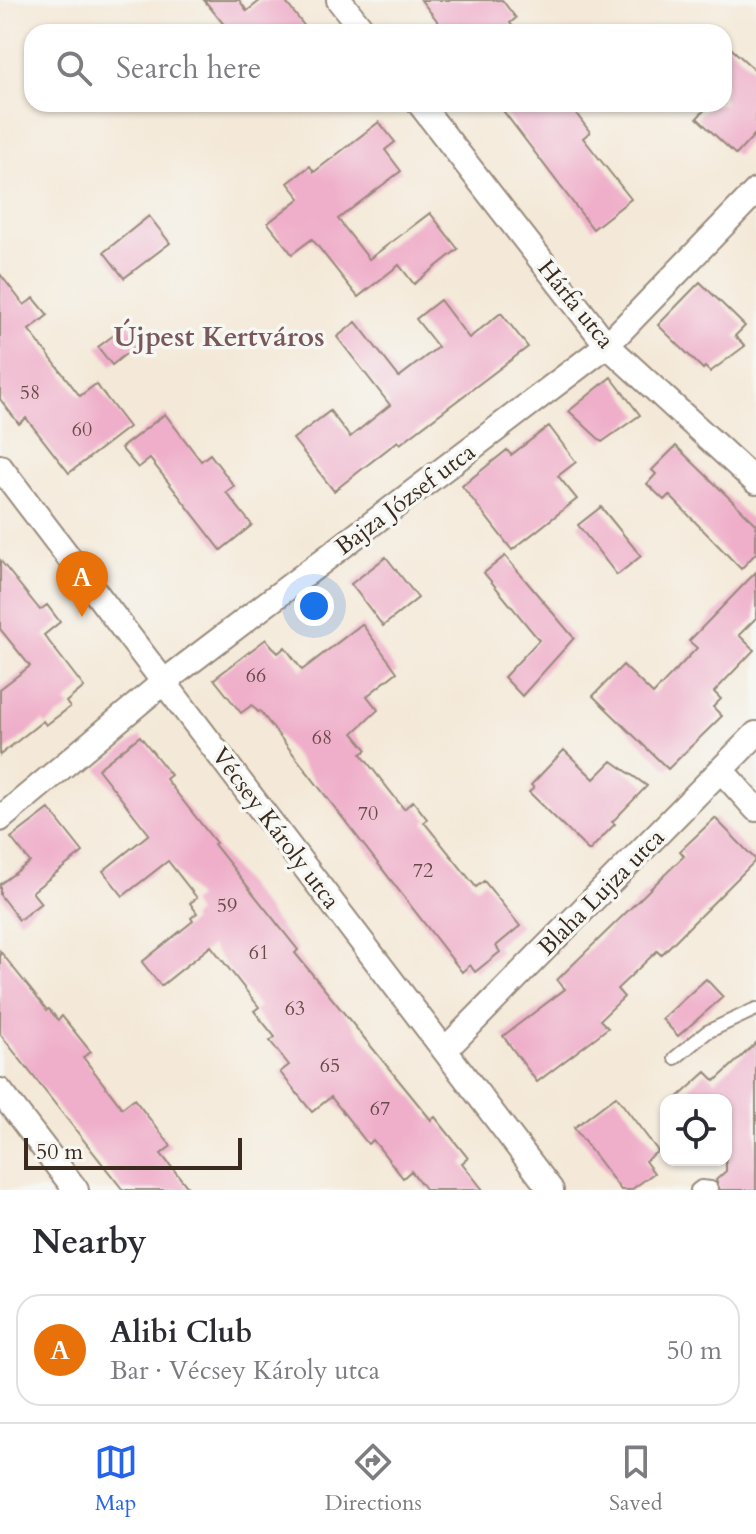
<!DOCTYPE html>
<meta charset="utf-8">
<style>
body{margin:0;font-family:Cardo,serif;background:#f7f7f7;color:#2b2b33}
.controls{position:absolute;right:24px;bottom:24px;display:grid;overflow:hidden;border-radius:16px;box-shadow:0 2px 6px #0004}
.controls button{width:72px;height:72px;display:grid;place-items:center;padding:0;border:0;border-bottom:2px solid #e1e1e2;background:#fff;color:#2b2b33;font:40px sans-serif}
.scale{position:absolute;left:24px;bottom:20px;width:218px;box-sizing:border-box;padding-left:8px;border:4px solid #3b2a1e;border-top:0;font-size:22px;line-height:28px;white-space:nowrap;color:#3b2a1e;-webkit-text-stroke:6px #f6f6f2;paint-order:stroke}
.you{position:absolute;left:314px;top:606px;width:28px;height:28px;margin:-20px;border:6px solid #fff;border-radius:50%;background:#1a73e8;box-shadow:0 0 0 12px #1a73e833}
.badge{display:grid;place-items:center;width:52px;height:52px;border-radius:50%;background:#2563eb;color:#fff;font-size:26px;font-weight:700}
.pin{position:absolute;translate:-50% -66px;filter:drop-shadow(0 2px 4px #0008)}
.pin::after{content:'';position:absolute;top:42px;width:28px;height:24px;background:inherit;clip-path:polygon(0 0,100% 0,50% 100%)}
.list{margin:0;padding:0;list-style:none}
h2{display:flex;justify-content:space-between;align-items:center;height:104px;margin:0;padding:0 32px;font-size:34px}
h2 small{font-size:26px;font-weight:400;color:#7c7c81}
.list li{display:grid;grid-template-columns:52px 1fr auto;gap:24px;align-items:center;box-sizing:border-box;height:112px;margin:0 16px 16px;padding:0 16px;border:2px solid #e1e1e2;border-radius:24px}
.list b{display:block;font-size:30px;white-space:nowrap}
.list p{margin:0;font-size:26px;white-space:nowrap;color:#7c7c81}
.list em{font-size:26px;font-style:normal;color:#7c7c81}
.icon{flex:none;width:44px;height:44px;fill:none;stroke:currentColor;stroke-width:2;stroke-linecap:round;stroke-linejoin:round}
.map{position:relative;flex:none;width:756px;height:1190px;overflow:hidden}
.search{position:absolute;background:#fff;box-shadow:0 2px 6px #0004;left:24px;right:24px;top:24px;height:88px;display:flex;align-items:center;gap:20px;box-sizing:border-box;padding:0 28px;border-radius:24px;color:#7c7c81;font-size:30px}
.sheet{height:232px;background:#fff}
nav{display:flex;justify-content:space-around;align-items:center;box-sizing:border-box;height:112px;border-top:2px solid #e1e1e2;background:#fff;font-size:22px;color:#7c7c81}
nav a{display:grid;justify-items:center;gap:4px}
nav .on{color:#2563eb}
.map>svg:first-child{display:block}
.building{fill:#efaec9}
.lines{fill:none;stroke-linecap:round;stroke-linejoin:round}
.lane-casing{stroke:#988a7b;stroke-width:16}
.street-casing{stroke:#988a7b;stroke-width:28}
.lane{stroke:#fff;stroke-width:12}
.street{stroke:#fff;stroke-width:24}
.labels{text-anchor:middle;stroke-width:7;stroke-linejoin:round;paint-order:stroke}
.number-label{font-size:20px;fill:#684b49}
.street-label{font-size:24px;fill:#3b2a1e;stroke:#f6f6f2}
.quarter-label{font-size:28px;font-weight:bold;fill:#7a585a;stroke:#f6f6f2}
</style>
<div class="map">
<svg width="756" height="1190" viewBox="0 0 756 1190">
<rect width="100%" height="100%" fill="#f6f6f2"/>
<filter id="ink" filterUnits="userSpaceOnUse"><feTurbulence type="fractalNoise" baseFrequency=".0125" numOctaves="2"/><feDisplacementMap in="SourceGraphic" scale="16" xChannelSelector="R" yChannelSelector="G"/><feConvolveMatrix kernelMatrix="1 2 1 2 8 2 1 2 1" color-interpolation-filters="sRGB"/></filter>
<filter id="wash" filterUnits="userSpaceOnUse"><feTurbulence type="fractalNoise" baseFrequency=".006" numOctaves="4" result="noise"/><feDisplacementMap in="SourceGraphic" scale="32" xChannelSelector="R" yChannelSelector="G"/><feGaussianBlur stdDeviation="1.8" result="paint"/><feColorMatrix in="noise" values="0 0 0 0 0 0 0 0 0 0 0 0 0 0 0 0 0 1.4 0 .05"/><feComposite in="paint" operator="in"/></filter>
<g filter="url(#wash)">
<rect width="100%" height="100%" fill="#f4e9d8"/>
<g id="blocks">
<!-- building -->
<path class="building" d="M204,0h35l8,11 14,-11h23l25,32h-89l6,-5z
M421,0h81l14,18 -6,5 7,9h-71z
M724,42l32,29v62l-20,22 -39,-37 13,-14h14z
M498,104h71l21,28 -7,6 48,61 -38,30z
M379,122l16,20 -10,8 16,21 -63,48 31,40 61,-46 28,36 -44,35 -15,-19 -41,32 -46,-58 -20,15 -24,-31 32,-25 -12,-15 22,-17 4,6z
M149,216l21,27 -46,35 -20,-26z
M0,274l24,31 10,-7 14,17 -19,15 51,66 16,-12 33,43 -60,46 -43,-55 -7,6 -19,-25z
M700,282l45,44 -10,10 10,10 -35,26 -5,-5 -2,2 -45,-44z
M440,300l29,38 32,-25 27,34 -128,97 -2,-3 -64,50 -41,-52 37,-28 20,26 40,-32 -53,-68 19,-15 43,55 39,-30 -22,-28z
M129,324l13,17 -30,24 -14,-18z
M611,377l29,38 -38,27 -33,-31z
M165,414l36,47 9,-7 24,32 -8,6 26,33 -31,25 -71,-91 -12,9 -17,-20z
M549,426l27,36 -18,14 19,23 -65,51 -50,-64 45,-36 4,5z
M676,446l80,78v29l-15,16 -72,-74 -5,5 -17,-16 9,-10 -4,-4z
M601,507l40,49 -24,19 -39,-50z
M505,556l69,82 -52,58 -18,-19 35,-37 -55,-67z
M386,557l32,41 -35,28 -32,-42z
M0,560l40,50 7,-5 13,17 -16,13 40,52 -18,15 4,5 -24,18 -3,-4 -43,34v-66l30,-23 -30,-37z
M756,572v46l-17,17 15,15 -40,42 7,7 -8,8 9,9 -54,53 -75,-73 30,-31 30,29 44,-46 -8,-7z
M362,624l35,48 -30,24 11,14 -25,23 14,17 -6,4 43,55 9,-8 14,18 -3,3 52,65 8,-6 36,45 -24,20 4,6 -25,20 -5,-7 -8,7 -202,-261 -2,1 -6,-7 -11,8 -27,-34 52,-40 12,14 7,-6 17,23z
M140,736l31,39 -5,4 50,64 -2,1 84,106 -3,3 136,167 4,-3 33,41 -6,5 21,27h-57l-15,-19 -8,7 -30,-38 -5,4 -37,-47 -19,15 -32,-40 9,-7 -19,-24 5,-4 -21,-26 5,-4 -48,-61 -50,40 -19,-24 51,-41 -2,-3 6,-5 -7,-10 7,-5 -29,-37 -45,35 -20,-25 46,-37 -51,-65z
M564,750l30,29 18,-18 35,25 -35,36 3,2 -26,27 -60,-59 5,-4 -3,-3z
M49,809l34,43 -51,40 9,11 -22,17 -19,-25v-11l30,-22 -19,-24z
M715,818l41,42 -95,95 -4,-4 -40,38 7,8 -24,23 8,8 -71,54 -34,-46 62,-47 -8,-9 127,-124 -4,-5z
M0,951l47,59 2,-1 9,11 4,-4 29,36 -8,5 39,51 12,-9 37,47 -10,8 29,36h-67l-123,-156z
M706,979l17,18 -45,39 -16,-17z
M756,1043v147h-36l-4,-10 10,-9v-71h-51l31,-28 9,9z
M616,1096l42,55 -13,10 9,12 -23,17h-10l-47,-62z"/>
</g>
</g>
<g filter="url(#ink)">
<use href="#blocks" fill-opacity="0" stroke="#988a7b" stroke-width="2"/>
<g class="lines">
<defs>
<path id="lane" d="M675,1058l32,-26 49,-23
M697,1190l4,-3 10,1"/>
<path id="street" d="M339,0l25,32
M420,104l187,241 149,137
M0,467l551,723
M721,770l35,39
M0,819l165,-138 442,-336 149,-154
M445,1050l311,-316
M0,1091l76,99"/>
</defs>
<!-- lane casing -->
<use href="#lane" class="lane-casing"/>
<!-- street casing -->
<use href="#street" class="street-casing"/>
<!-- lane -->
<use href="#lane" class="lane"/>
<!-- street -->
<use href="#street" class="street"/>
</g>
</g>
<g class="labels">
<!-- number labels -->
<g class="number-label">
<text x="30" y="399">58</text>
<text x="82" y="436">60</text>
<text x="256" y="682">66</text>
<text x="322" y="744">68</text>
<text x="368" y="820">70</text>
<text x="423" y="877">72</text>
<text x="227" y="912">59</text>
<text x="259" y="959">61</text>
<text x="295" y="1015">63</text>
<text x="330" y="1072">65</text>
<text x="380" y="1115">67</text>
</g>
<!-- street labels -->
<g class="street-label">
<text transform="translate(576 304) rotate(51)" y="8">Hárfa utca</text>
<text transform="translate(405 499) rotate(-37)" y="8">Bajza József utca</text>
<text transform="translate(276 828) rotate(53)" y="8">Vécsey Károly utca</text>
<text transform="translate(601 892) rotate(-45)" y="8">Blaha Lujza utca</text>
</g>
<!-- quarter labels -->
<g class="quarter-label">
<text x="219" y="346">Újpest Kertváros</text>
</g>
</g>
</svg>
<div class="controls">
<button><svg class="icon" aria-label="locate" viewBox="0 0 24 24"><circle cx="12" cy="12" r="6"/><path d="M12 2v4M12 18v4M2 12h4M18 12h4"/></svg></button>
</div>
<div class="scale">50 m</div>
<div class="you"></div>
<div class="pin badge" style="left:82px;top:617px;background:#e8710a">A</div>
<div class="search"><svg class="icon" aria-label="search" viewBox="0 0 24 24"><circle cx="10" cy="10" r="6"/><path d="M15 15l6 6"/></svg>Search here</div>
</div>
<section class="sheet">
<h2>Nearby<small></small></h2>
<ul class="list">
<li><span class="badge" style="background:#e8710a">A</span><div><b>Alibi Club</b><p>Bar · Vécsey Károly utca</p></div><em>50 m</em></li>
</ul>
</section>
<nav>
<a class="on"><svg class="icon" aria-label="map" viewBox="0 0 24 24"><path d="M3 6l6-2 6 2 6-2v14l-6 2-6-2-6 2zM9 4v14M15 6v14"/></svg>Map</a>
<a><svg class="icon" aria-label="directions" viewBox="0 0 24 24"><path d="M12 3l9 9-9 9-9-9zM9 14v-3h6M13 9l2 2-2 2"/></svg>Directions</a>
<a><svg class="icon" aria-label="saved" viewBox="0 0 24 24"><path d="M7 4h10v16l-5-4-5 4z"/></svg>Saved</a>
</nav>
